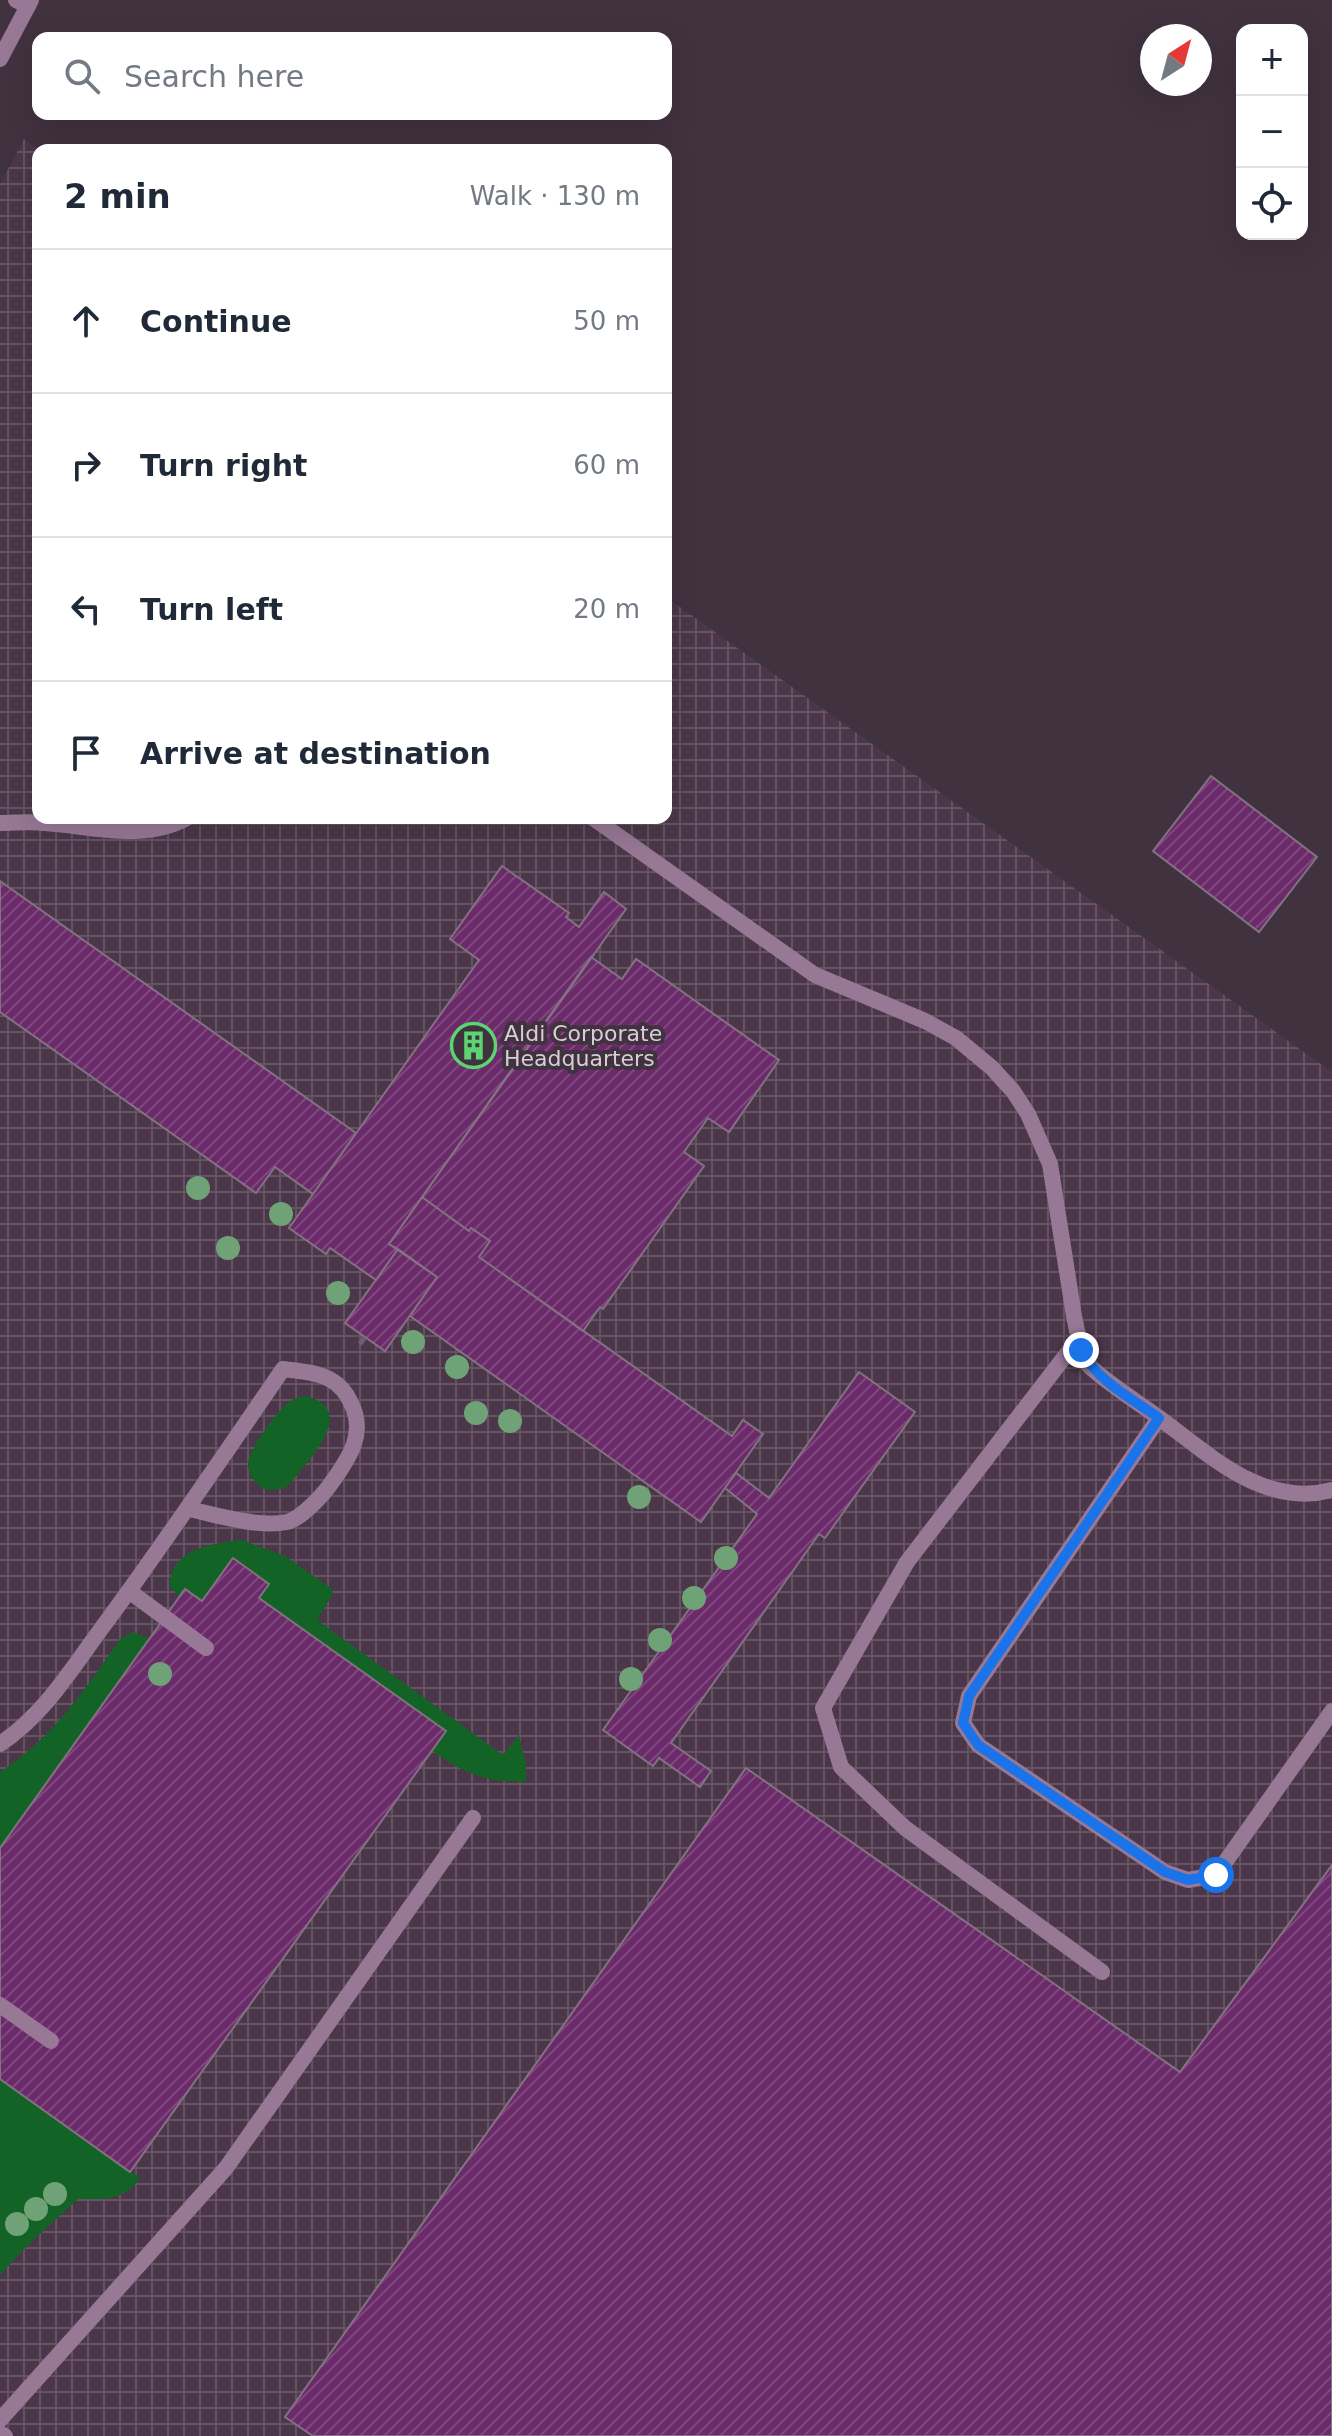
<!DOCTYPE html>
<meta charset="utf-8">
<style>
body{margin:0;font-family:"DejaVu Sans",sans-serif;background:#f2f2f3;color:#1f2937}
.controls{position:absolute;right:24px;top:24px;display:grid;overflow:hidden;border-radius:16px;box-shadow:0 8px 32px #0002}
.controls button{width:72px;height:72px;display:grid;place-items:center;padding:0;border:0;border-bottom:2px solid #e0e1e3;background:#fff;color:#1f2937;font:40px sans-serif}
.compass{position:absolute;left:1140px;top:24px;width:72px;height:72px;border-radius:50%;background:#fff;box-shadow:0 8px 32px #0002;rotate:36deg}
.stop{position:absolute;width:24px;height:24px;margin:-18px;border:6px solid #1a73e8;border-radius:50%;background:#fff}
.stop.end{background:#1a73e8;border-color:#fff;box-shadow:0 2px 8px #0008}
.list{margin:0;padding:0;list-style:none}
h2{display:flex;justify-content:space-between;align-items:center;height:104px;margin:0;padding:0 32px;font-size:34px}
h2 small{font-size:26px;font-weight:400;color:#747a83}
.list li{display:grid;grid-template-columns:52px 1fr auto;gap:24px;align-items:center;box-sizing:border-box;height:144px;padding:0 32px;border-top:2px solid #e0e1e3}
.list b{display:block;font-size:30px;white-space:nowrap}
.list em{font-size:26px;font-style:normal;color:#747a83}
.icon{flex:none;width:44px;height:44px;fill:none;stroke:currentColor;stroke-width:2;stroke-linecap:round;stroke-linejoin:round}
.map{position:relative;flex:none;width:1332px;height:2436px;overflow:hidden}
.search{position:absolute;background:#fff;box-shadow:0 8px 32px #0002;left:32px;top:32px;width:640px;height:88px;display:flex;align-items:center;gap:20px;box-sizing:border-box;padding:0 28px;border-radius:16px;color:#747a83;font-size:30px}
.panel{position:absolute;background:#fff;box-shadow:0 8px 32px #0002;left:32px;top:144px;width:640px;height:680px;border-radius:16px}
.map>svg:first-child{display:block}
.industrial{fill:url(#industrial-grid)}
.green{fill:#136326}
.building{fill:url(#building-hatch);stroke:#837281;stroke-width:2}
.lines{fill:none;stroke-linecap:round;stroke-linejoin:round}
.path{stroke:#6e616d;stroke-width:5;stroke-dasharray:8 4;stroke-linecap:butt}
.service{stroke:#977895;stroke-width:16}
.tertiary{stroke:#977895;stroke-width:16}
.tree{fill:#70a277}
.route{stroke:#1a73e8;stroke-width:10}
.labels{text-anchor:middle;stroke-width:8;stroke-linejoin:round;paint-order:stroke}
.poi-label{font-size:22px;fill:#d7ced6;stroke:#40323f;text-anchor:start}
</style>
<div class="map">
<svg width="1332" height="2436" viewBox="0 0 1332 2436">
<defs>
<pattern id="industrial-grid" width="8" height="8" patternUnits="userSpaceOnUse" patternTransform="scale(2)"><rect width="8" height="8" fill="#4b3749"/><path d="M0 4h8M4 0v8" fill="none" stroke="#645362"/></pattern>
<pattern id="building-hatch" width="6" height="6" patternUnits="userSpaceOnUse" patternTransform="scale(2)"><rect width="6" height="6" fill="#6b2a69"/><path d="M-1 1l2-2M0 6l6-6M5 7l2-2" fill="none" stroke="#7f487e"/></pattern>
</defs>
<rect width="100%" height="100%" fill="#40323f"/>
<!-- industrial -->
<path class="industrial" d="M24,139l15,11 -1,668h628v-221l666,475v1364h-1332v-2252z"/>
<!-- green -->
<path class="green" d="M306,1396c54,14 2,64 -16,88l-7,5 -17,1c-9,-6 -17,-12 -18,-24 -1,-15 29,-55 41,-64 5,-4 11,-5 17,-6z
M242,1540l43,16 46,32 2,6 -16,26 186,135 16,-20 7,29v18c-41,0 -61,-8 -94,-31l14,-20 -187,-133 10,-14 -36,-26 -31,43 -17,-11 -5,7 -10,-10c-1,-38 43,-44 72,-47z
M133,1632l17,7 -150,209v-76c55,-36 83,-80 120,-133z
M0,2079l140,99c-18,24 -34,21 -62,21l-50,46 -28,30z"/>
<!-- building -->
<path class="building" d="M1211,776l106,81 -58,75 -106,-81z
M502,866l67,47 -3,4 13,10 25,-35 22,17 -237,335 9,5 -22,31 -46,-32 -4,6 -37,-26 190,-268 -29,-21z
M0,881l356,252 -43,61 -38,-27 -19,26 -256,-181z
M591,957l31,22 14,-20 143,101 -50,72 -21,-14 -24,34 20,14 -101,143 -3,-2 -17,24 -104,-74 11,-16 -19,-13 -2,3 -47,-34z
M422,1197l47,34 2,-3 19,13 -11,16 253,179 11,-16 20,14 -62,88 -291,-206 27,-39 -48,-33z
M398,1249l39,28 -52,74 -40,-28z
M859,1372l56,40 -90,126 -6,-4 -148,209 40,28 -11,16 -41,-29 -6,8 -50,-36 154,-216 -32,-26 11,-15 33,25z
M233,1558l36,26 -10,14 187,133 -316,441 -130,-93v-231l185,-259 17,12z
M746,1768l434,304 152,-207v571h-1019l-28,-19z"/>
<g class="lines">
<!-- path -->
<path class="path" d="M360,1344l4,-6"/>
<!-- service -->
<path class="service" d="M16,0l12,6
M593,818l222,157 110,46 31,17 36,30 21,23 15,23 22,50 24,152 7,34 7,15c23,21 50,37 74,55 50,37 103,88 170,70
M0,823c15,0 30,-2 44,0 48,3 99,19 143,-5
M1079,1338l-172,224 -84,146 18,59 64,61 197,144
M1159,1418l-190,278 -6,27 15,22 187,127 23,8 28,-5 116,-164
M129,1591l77,57
M0,1744c45,-30 72,-76 104,-119 62,-84 120,-170 179,-256 15,2 35,3 48,11 9,5 16,14 20,23 15,30 -1,54 -19,79 -8,12 -31,37 -45,40 -28,6 -71,-7 -98,-13
M0,2005l51,36
M0,2420l226,-252 247,-350
M0,2433l5,3"/>
<!-- tertiary -->
<path class="tertiary" d="M0,59l31,-59"/>
</g>
<!-- trees -->
<g class="tree">
<circle cx="198" cy="1188" r="12"/>
<circle cx="281" cy="1214" r="12"/>
<circle cx="228" cy="1248" r="12"/>
<circle cx="338" cy="1293" r="12"/>
<circle cx="413" cy="1342" r="12"/>
<circle cx="457" cy="1367" r="12"/>
<circle cx="476" cy="1413" r="12"/>
<circle cx="510" cy="1421" r="12"/>
<circle cx="639" cy="1497" r="12"/>
<circle cx="726" cy="1558" r="12"/>
<circle cx="694" cy="1598" r="12"/>
<circle cx="660" cy="1640" r="12"/>
<circle cx="160" cy="1674" r="12"/>
<circle cx="631" cy="1679" r="12"/>
<circle cx="55" cy="2194" r="12"/>
<circle cx="36" cy="2209" r="12"/>
<circle cx="17" cy="2224" r="12"/>
</g>
<g class="lines">
<!-- route -->
<path class="route" d="M1081,1350c16,31 50,48 78,68l-190,278 -6,27 15,22 187,127 23,8 28,-5"/>
</g>
<!-- icons -->
<defs>
<symbol id="building-ring" viewBox="-11 -11 22 22"><circle r="9.5" fill="#40323f" stroke="#5ad56f" stroke-width="1.5"/><path d="M-4-6H4V6H1V3H-1V6H-4ZM-2.5-4.3h1.7v1.8h-1.7ZM.8-4.3h1.7v1.8H.8ZM-2.5-1h1.7V.8h-1.7ZM.8-1h1.7V.8H.8Z" fill="#5ad56f"/></symbol>
</defs>
<g fill-rule="evenodd">
<use href="#building-ring" x="448" y="1020" width="51" height="51"/>
</g>
<g class="labels">
<!-- poi labels -->
<g class="poi-label">
<text x="504" y="1041">Aldi Corporate<tspan x="504" dy="25">Headquarters</tspan></text>
</g>
</g>
</svg>
<div class="controls">
<button>+</button>
<button>−</button>
<button><svg class="icon" aria-label="locate" viewBox="0 0 24 24"><circle cx="12" cy="12" r="6"/><path d="M12 2v4M12 18v4M2 12h4M18 12h4"/></svg></button>
</div>
<svg class="compass" viewBox="-18 -18 36 36"><path d="M0-13l5 13h-10z" fill="#e53935"/><path d="M0 13l5-13h-10z" fill="#747a83"/></svg>
<div class="stop" style="left:1216px;top:1875px"></div>
<div class="stop end" style="left:1081px;top:1350px"></div>
<div class="search"><svg class="icon" aria-label="search" viewBox="0 0 24 24"><circle cx="10" cy="10" r="6"/><path d="M15 15l6 6"/></svg>Search here</div>
<section class="panel">
<h2>2 min<small>Walk · 130 m</small></h2>
<ul class="list">
<li><svg class="icon" aria-label="ahead" viewBox="0 0 24 24"><path d="M12 20V5M6 11l6-6 6 6"/></svg><div><b>Continue</b></div><em>50 m</em></li>
<li><svg class="icon" aria-label="right" viewBox="0 0 24 24"><path d="M7 20v-9h11M14 6l5 5-5 5"/></svg><div><b>Turn right</b></div><em>60 m</em></li>
<li><svg class="icon" aria-label="left" viewBox="0 0 24 24"><path d="M17 20v-9H6M10 6l-5 5 5 5"/></svg><div><b>Turn left</b></div><em>20 m</em></li>
<li><svg class="icon" aria-label="arrive" viewBox="0 0 24 24"><path d="M6 21V4h12l-3 4 3 4H6"/></svg><div><b>Arrive at destination</b></div></li>
</ul>
</section>
</div>
